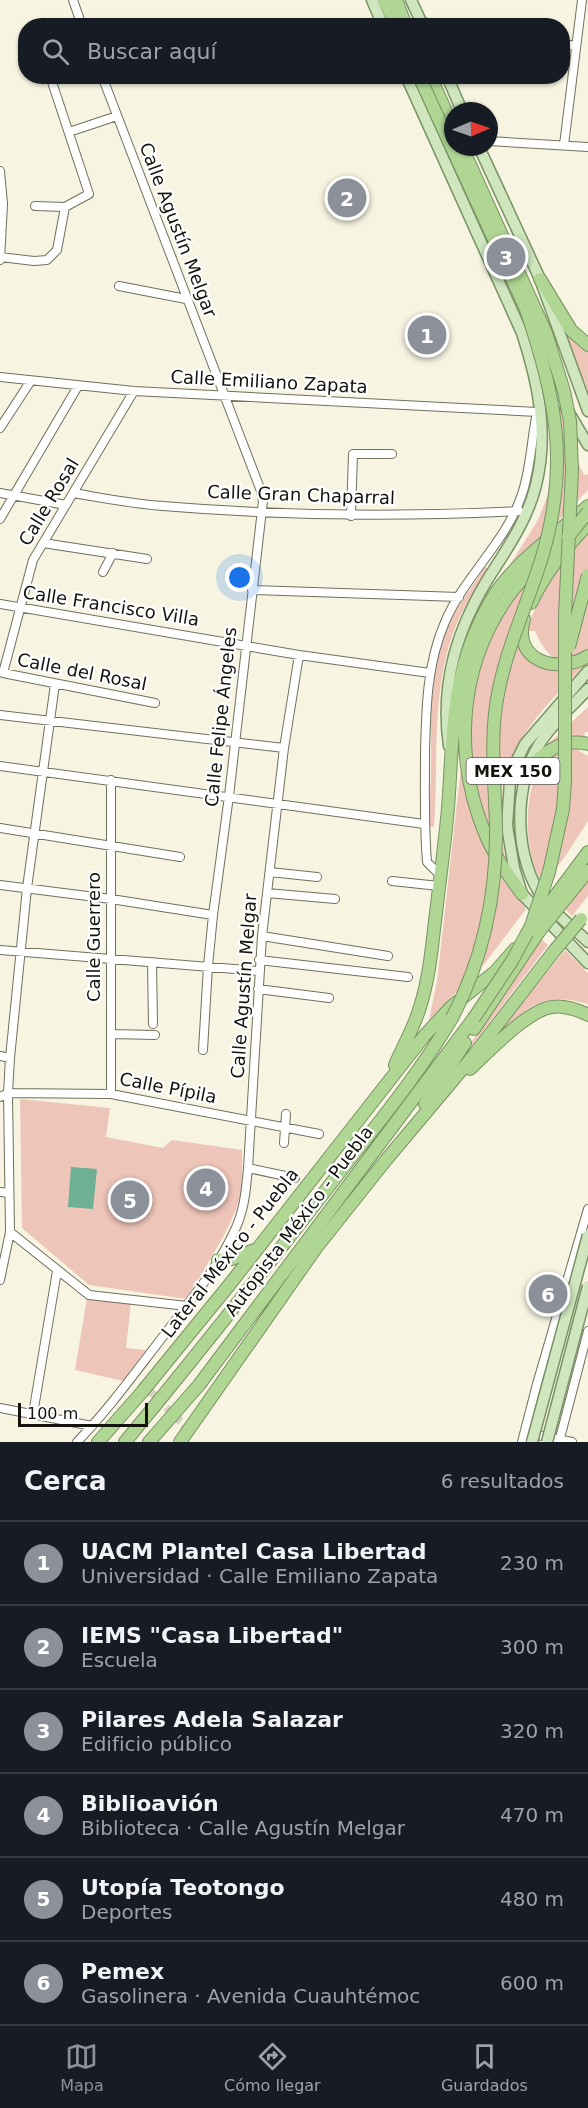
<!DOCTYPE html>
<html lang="es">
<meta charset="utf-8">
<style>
body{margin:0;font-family:"DejaVu Sans",sans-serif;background:#242831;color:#f1f3f6}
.compass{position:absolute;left:444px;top:102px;width:54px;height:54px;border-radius:50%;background:#171b24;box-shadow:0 2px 4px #0004;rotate:88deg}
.scale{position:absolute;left:18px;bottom:15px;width:130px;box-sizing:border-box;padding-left:6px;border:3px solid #14130d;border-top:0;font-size:16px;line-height:21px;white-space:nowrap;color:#14130d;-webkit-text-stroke:4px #fff;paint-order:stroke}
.you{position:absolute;left:240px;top:578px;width:21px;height:21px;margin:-15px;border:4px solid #fff;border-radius:50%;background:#1a73e8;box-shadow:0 0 0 9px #1a73e833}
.badge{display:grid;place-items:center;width:39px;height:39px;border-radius:50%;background:#8c9099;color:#fff;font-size:20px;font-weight:700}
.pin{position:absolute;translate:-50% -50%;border:3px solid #fff;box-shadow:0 2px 6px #0006}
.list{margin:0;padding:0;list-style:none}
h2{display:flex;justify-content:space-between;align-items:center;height:78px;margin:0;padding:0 24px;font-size:26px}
h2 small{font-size:20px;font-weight:400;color:#9ea1a6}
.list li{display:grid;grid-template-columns:39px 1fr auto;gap:18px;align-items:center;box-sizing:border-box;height:84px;padding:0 24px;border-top:2px solid #363941}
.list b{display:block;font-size:22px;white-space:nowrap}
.list p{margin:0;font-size:20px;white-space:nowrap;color:#9ea1a6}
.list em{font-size:20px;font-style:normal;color:#9ea1a6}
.icon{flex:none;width:33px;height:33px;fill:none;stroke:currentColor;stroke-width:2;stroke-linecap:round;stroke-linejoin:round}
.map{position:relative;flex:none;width:588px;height:1442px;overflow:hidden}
.search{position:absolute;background:#171b24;box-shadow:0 2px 4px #0004;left:18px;right:18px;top:18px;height:66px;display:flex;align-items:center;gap:15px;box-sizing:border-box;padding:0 21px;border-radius:24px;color:#9ea1a6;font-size:22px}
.sheet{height:582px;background:#171b24}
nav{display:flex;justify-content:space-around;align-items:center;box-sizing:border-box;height:84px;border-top:2px solid #363941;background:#171b24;font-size:16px;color:#9ea1a6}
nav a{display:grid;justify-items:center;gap:3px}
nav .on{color:#8c9099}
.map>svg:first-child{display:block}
.green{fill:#eec5b9}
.water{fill:#6db093}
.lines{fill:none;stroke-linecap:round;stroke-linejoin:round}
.minor-tunnel{stroke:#d5d2c1;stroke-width:8;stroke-dasharray:8 4;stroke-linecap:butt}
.minor-casing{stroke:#716f5e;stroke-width:10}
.major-casing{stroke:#799264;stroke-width:13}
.highway-casing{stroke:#799264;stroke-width:14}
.minor{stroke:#fff;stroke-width:8}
.major{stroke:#cfe6be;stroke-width:10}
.highway{stroke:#afd693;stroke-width:12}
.major-bridge-casing{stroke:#799264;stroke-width:13;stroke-linecap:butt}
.highway-bridge-casing{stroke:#799264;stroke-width:14;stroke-linecap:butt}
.major-bridge{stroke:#cfe6be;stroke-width:10}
.highway-bridge{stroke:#afd693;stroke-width:12}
.labels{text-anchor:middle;stroke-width:4.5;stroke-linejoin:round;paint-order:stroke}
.shield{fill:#fff;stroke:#5a5a56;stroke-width:1.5}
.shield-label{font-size:16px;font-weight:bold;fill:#14130d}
.street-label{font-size:18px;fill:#14130d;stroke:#fff}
</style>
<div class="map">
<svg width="588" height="1442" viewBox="0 0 588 1442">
<rect width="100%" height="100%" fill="#f7f4e1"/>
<!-- green -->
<path class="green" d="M562,326l26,24v41z
M538,367l30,55 -6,8 22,45 4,-1v16l-87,89 37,-59 9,-23 5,-23v-52l-5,-3z
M588,533v117c-28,20 -41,8 -53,-19h-9c17,-43 30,-64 62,-98z
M485,567l3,2c-10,17 -22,34 -30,52 -28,64 -19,138 -24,206l-6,-1c1,-20 3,-40 3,-60 0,-47 -2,-96 18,-141 9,-21 24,-39 36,-58z
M532,576l-3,12 -5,67 62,9c-63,65 -103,104 -79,201 -40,-66 -48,-149 -20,-221 10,-25 27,-48 45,-68z
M588,707v25h-3l-1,5h-18l-17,6z
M568,749l10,1 10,6v65l-22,34 -22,29c-20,-25 -21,-85 -6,-114 6,-12 18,-17 30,-21z
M462,759l34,108 30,42 -41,54 -56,57 8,-39z
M588,879v17l-16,20 -7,-7z
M541,939l7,6 -102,135z
M565,950l23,23v31c-53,-16 -66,10 -101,43z
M20,1099l90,9 -4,29 57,11 9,-8 70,10c0,16 1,31 -2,46 -7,30 -37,75 -54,103l-97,-14 -67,-57z
M87,1298l44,5 -5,45 20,2 -23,31 -48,-11z"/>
<!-- water -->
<path class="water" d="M71,1167l26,2 -4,40 -25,-2z"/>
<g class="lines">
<!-- minor-tunnel -->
<path class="minor-tunnel" d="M141,1382l50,50"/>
<defs>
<path id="minor" d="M73,0l9,26
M422,22l22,4
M562,44l14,2
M102,76l159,415 2,10 -34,295 -16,119 -5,51 -5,84
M69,132l48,-16
M489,141l99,6
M564,145l18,-145
M0,171l3,33 -3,56
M35,206l30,1 24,-13 -38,-115 9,-3
M0,257l34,4 13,-1 10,-10 8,-43
M119,286l67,13
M0,377l134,14 403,21
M134,391l-101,169 -30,113 152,30
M0,428l30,-46
M0,493l66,12
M73,493c30,5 60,11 90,13 118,10 237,11 356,5
M351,516l2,-62h39
M0,519l78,-133
M43,543l104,16
M103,572l10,-19
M252,590l207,7
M0,604l299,51 131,18
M0,715l284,33
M0,766l424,58
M0,828l180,29
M270,872l47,5
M441,876l-14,-14c-3,-36 -2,-72 -2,-109 1,-45 2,-90 20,-131 19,-45 60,-79 76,-125 10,-27 10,-57 16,-85l3,-1
M392,881l47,5
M0,885l111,14 102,16
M267,893l68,6
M262,936l126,20
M0,950l258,21
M259,960l149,17
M152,962l1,62
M258,989l71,9
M111,1034l44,1
M0,1056l10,2
M111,1094v-314
M0,1097l8,-4 103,1 208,40
M284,1143l2,-29
M248,1168l47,10
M0,1192l9,1
M10,1232l79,63 98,11
M0,1280l10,-48 -2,-139 2,-35 17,-170 28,-204
M0,1408l92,18
M33,1414l24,-143
M528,1433l44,9
M77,1442c31,-32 57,-68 84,-103 25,-33 54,-67 72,-105 11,-21 13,-43 15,-66l14,-232 22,-188 15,-93
M522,1442l15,-58 51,-175
M559,1442l29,-111"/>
<path id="major" d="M372,0l11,26
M411,0l12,26
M406,76l116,257c16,49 27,100 14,152 -8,33 -27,61 -45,89 -34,54 -51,109 -42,172
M447,76l15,35
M479,147l61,132 48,132
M548,377l40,68
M588,671l-63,73 -9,18 -6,19 -3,45 7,42 8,26 66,69
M588,689c-15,16 -34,33 -46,51 -30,43 -29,120 3,161 12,15 29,27 43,41"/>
<path id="highway" d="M384,0l12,26
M396,0l10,26
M430,76l23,51
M540,279l31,51 17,15
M531,603c14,-30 34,-55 57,-79
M524,619c-12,42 33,56 64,37
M529,768c17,-17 34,-30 59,-24
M559,891l29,-39
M522,894c-13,-18 -27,-37 -36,-58 -33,-78 -28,-168 21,-238 18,-26 45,-47 67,-68
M566,898l22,-27
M474,1029l64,-96
M395,1065c8,-19 19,-37 25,-58 10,-31 12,-63 16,-94 4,-35 9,-70 12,-105 6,-79 2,-139 45,-211 22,-35 64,-64 95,-91
M470,1069c18,-17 58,-59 82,-62 11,-2 27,3 36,8
M425,1104l40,-61
M218,1260l14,-1 22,-9
M98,1442l44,-50 88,-108 195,-249 26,-28 44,-35 20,-23
M125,1442c71,-86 140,-173 208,-261 41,-53 85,-105 119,-163
M149,1442l50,-57 275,-367
M180,1442l136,-194 70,-88 84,-100 85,-110"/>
</defs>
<!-- minor casing -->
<use href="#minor" class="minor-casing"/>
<!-- major casing -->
<use href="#major" class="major-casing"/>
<!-- highway casing -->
<use href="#highway" class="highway-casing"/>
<!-- minor -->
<use href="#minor" class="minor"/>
<!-- major -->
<use href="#major" class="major"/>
<!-- highway -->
<use href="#highway" class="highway"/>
<defs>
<path id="major-bridge" d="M532,1442l56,-207
M547,1442l41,-156"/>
<path id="highway-bridge" d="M419,76l107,233c30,91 44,154 16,248 -16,52 -41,102 -47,156 -4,38 0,75 1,113 1,67 -13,133 -44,192
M462,147l84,186 18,58 6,30 2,49 -7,145v165l-2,29 -14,63 -18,54 -19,35 -38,57
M568,537l20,-25
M569,647l19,-72
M537,921l22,-30
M538,933l28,-35
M555,950l26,-31"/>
</defs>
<!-- major-bridge casing -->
<use href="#major-bridge" class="major-bridge-casing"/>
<!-- highway-bridge casing -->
<use href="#highway-bridge" class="highway-bridge-casing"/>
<!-- major-bridge -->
<use href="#major-bridge" class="major-bridge"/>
<!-- highway-bridge -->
<use href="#highway-bridge" class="highway-bridge"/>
</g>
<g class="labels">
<!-- shield labels -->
<rect class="shield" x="466.5" y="758" width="93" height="26" rx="4.5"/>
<g class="shield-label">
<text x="513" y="777">MEX 150</text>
</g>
<!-- street labels -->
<g class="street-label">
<text transform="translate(178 230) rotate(69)" y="6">Calle Agustín Melgar</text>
<text transform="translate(269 382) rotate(3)" y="6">Calle Emiliano Zapata</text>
<text transform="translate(301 495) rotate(2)" y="6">Calle Gran Chaparral</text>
<text transform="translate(49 502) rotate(-59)" y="6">Calle Rosal</text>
<text transform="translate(111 606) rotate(9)" y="6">Calle Francisco Villa</text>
<text transform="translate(82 672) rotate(11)" y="6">Calle del Rosal</text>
<text transform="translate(221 717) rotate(-84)" y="6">Calle Felipe Ángeles</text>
<text transform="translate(94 937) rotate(-90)" y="6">Calle Guerrero</text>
<text transform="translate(244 986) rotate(-86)" y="6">Calle Agustín Melgar</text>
<text transform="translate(168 1088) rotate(11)" y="6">Calle Pípila</text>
<text transform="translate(299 1221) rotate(-53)" y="6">Autopista México - Puebla</text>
<text transform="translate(230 1253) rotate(-52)" y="6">Lateral México - Puebla</text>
</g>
</g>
</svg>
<svg class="compass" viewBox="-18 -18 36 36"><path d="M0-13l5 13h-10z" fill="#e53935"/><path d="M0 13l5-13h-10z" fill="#9ea1a6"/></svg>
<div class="scale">100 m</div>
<div class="you"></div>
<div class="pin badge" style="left:427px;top:335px">1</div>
<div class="pin badge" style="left:347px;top:198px">2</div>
<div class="pin badge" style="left:506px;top:257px">3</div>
<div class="pin badge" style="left:206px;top:1188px">4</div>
<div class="pin badge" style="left:130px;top:1200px">5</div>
<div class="pin badge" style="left:548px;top:1294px">6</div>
<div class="search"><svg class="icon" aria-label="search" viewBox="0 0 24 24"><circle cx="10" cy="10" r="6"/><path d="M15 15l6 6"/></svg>Buscar aquí</div>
</div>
<section class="sheet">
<h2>Cerca<small>6 resultados</small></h2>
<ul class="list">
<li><span class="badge">1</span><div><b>UACM Plantel Casa Libertad</b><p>Universidad · Calle Emiliano Zapata</p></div><em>230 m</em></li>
<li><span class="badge">2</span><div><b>IEMS &quot;Casa Libertad&quot;</b><p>Escuela</p></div><em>300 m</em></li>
<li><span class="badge">3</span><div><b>Pilares Adela Salazar</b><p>Edificio público</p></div><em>320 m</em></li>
<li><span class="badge">4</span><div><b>Biblioavión</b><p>Biblioteca · Calle Agustín Melgar</p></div><em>470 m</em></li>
<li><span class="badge">5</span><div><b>Utopía Teotongo</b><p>Deportes</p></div><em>480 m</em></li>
<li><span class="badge">6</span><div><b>Pemex</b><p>Gasolinera · Avenida Cuauhtémoc</p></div><em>600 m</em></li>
</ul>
</section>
<nav>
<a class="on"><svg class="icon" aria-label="map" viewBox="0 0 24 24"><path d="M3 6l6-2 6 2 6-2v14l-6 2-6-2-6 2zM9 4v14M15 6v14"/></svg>Mapa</a>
<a><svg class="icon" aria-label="directions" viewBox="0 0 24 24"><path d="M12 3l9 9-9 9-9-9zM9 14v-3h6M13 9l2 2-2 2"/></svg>Cómo llegar</a>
<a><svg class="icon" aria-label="saved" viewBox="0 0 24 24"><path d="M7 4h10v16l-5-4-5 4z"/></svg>Guardados</a>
</nav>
